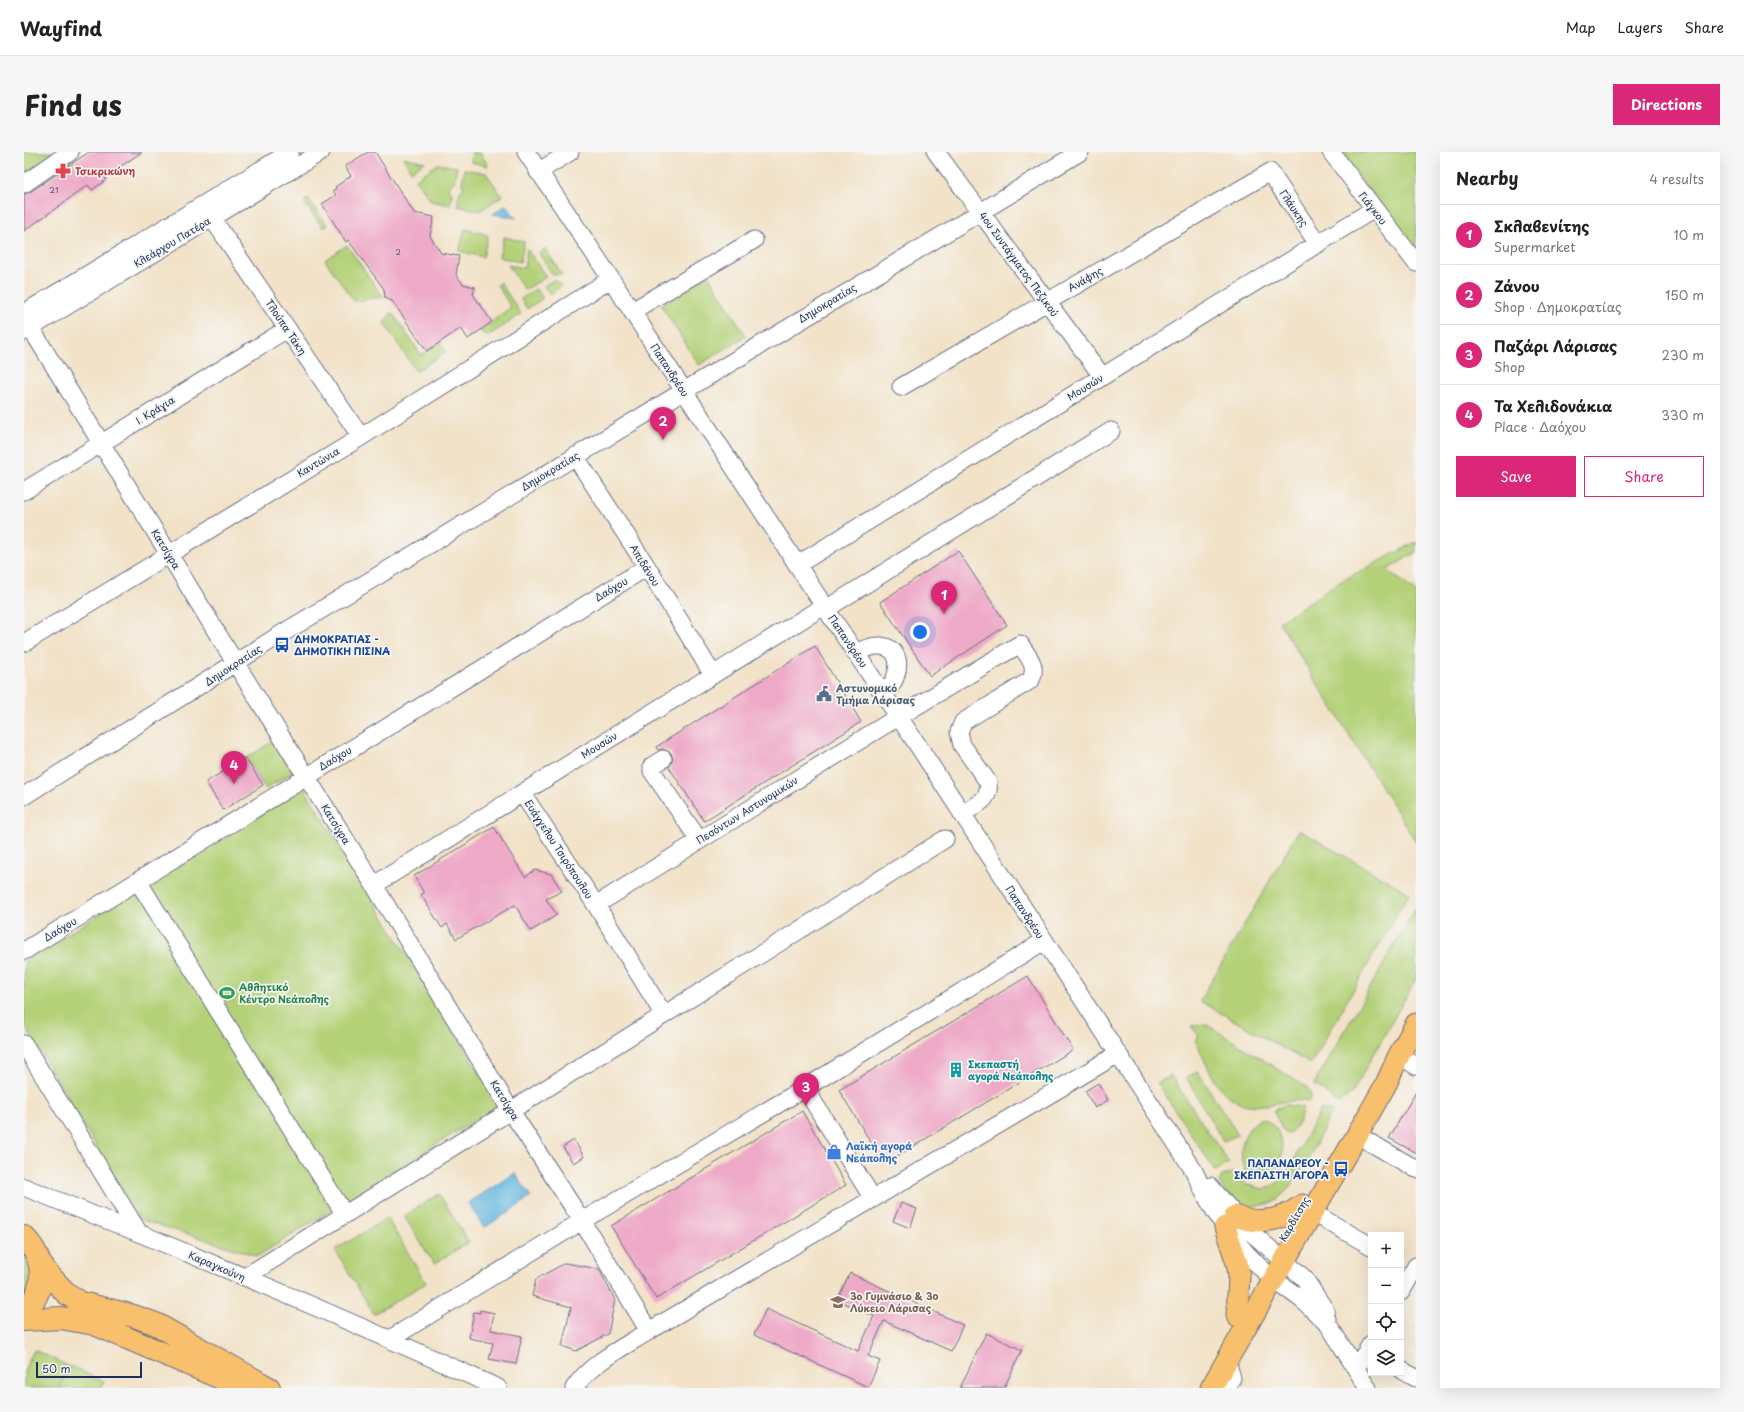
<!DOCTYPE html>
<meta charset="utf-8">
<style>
body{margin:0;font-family:"Playpen Sans",sans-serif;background:#f6f6f6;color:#222}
.controls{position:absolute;right:12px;bottom:12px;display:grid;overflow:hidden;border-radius:0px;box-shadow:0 4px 16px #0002}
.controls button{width:36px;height:36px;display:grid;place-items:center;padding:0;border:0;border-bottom:1px solid #e0e0e0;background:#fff;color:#222;font:20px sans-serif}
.scale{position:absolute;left:12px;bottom:10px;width:106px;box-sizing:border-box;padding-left:4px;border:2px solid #1b2f5e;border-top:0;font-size:11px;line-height:14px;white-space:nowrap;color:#1b2f5e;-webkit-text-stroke:3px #f6f6f2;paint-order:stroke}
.you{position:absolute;left:896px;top:480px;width:14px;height:14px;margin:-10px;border:3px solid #fff;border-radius:50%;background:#1a73e8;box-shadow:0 0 0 6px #1a73e833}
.badge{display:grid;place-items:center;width:26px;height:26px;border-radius:50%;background:#db2777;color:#fff;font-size:13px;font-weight:700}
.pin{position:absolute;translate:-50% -33px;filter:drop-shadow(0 1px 2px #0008)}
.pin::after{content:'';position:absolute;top:21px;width:14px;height:12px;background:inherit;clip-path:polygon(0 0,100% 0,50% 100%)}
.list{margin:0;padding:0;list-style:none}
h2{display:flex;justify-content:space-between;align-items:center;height:52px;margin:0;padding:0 16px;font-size:17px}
h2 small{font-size:13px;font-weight:400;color:#767676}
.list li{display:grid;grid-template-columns:26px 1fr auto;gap:12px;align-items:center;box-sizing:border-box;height:60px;padding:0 16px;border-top:1px solid #e0e0e0}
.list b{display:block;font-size:15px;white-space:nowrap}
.list p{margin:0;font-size:13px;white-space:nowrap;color:#767676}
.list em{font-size:13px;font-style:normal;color:#767676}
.actions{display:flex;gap:8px;padding:12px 16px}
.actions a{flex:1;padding:9px 0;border:1px solid #db2777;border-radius:0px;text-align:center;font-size:14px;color:#db2777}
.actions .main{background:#db2777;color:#fff}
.icon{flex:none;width:22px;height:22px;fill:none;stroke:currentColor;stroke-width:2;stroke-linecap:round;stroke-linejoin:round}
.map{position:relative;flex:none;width:1392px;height:1236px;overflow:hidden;border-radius:0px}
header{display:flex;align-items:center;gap:24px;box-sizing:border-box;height:56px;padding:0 20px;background:#fff;border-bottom:1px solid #e0e0e0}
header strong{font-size:19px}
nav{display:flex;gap:22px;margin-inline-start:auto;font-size:14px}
.intro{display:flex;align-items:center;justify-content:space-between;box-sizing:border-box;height:96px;padding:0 24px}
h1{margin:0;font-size:28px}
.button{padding:10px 18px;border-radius:0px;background:#db2777;color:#fff;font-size:14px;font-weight:700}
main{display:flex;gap:24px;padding:0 24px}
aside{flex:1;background:#fff;border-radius:0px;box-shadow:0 4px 16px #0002}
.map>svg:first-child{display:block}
.green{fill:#b4d178;stroke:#68806b}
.water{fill:#64b7df;stroke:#40739e}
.building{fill:#eea9c7}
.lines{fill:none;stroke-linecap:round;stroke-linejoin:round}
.minor-casing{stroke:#666e83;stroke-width:19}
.major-casing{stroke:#666e83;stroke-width:23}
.highway-casing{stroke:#666e83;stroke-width:24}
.minor{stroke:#fff;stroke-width:17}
.major{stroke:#f8bf6c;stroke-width:21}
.highway{stroke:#f8bf6c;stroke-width:22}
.labels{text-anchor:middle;stroke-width:3.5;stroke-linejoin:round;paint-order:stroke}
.number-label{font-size:8px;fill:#504e78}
.health-label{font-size:10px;font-weight:bold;fill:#be3a42;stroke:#f6f6f2;text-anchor:start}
.street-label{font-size:10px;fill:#1b2f5e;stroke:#f6f6f2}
.transit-label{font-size:10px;font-weight:bold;fill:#164399;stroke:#f6f6f2;text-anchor:start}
.service-label{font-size:10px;font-weight:bold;fill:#4e5e75;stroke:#f6f6f2;text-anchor:start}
.leisure-label{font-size:10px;font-weight:bold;fill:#27864d;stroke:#f6f6f2;text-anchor:start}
.culture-label{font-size:10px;font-weight:bold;fill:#0d838f;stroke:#f6f6f2;text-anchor:start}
.shop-label{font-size:10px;font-weight:bold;fill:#366cbe;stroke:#f6f6f2;text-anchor:start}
.education-label{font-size:10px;font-weight:bold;fill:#785e54;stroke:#f6f6f2;text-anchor:start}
</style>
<header>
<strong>Wayfind</strong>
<nav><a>Map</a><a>Layers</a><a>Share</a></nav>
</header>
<div class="intro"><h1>Find us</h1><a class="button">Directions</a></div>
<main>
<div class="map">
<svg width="1392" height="1236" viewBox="0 0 1392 1236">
<rect width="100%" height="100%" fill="#f6f6f2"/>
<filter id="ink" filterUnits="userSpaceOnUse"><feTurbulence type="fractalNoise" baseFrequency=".025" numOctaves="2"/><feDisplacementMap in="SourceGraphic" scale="8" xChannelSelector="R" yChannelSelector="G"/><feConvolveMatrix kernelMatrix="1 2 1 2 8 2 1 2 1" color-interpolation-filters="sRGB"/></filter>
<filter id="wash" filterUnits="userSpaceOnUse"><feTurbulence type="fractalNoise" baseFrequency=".012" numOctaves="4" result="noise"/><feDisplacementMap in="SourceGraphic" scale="16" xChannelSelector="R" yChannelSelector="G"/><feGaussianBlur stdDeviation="0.9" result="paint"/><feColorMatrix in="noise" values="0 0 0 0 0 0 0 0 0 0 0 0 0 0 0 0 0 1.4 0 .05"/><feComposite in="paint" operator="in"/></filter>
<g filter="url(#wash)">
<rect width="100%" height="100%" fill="#f2e2c8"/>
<!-- green -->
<path class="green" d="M0,0h30l-30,22z
M448,0l9,2 7,12 -17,-4z
M1316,0h76v99z
M379,5l22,5 -14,9z
M414,12l19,3 -3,15 -6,6 4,5 -2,12 -19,-4 -15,-22z
M440,17l22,4 16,23 -22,15 -23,-5 3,-15 4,-3 -2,-4z
M284,47l19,26 -4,3 -19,-26z
M441,77l23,6 -5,22 -24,-6z
M480,85l20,5 -4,20 -21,-5z
M323,93l36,52 -29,4 -29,-41z
M503,97l19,28 -21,13 -17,-25 16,3z
M521,97l17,25 -9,1 -14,-22z
M684,123l38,61 -47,29 -38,-60z
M531,127l6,7 -11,8 -6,-8z
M476,130l21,32 -33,22 -8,-5 31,-24 -14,-22z
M512,137l7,9 -16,11 -6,-10z
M368,160l29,43 19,-13 6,10 -30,19 -32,-48z
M1392,390v10l-29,18 29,22v11l-2,2 2,2v235l-137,-220 59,-39z
M250,589l19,31 -27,17 -20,-31z
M280,636l195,317 -241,151 -119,-37 -115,-195v-63z
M1275,678l110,63 -98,171 -111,-63z
M1392,756v71l-64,114 -14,10 -24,-19z
M1180,873l5,1 97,61 4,5 1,7 -3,3c-15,-4 -28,1 -43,3 -45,6 -54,-34 -70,-65l4,-4 -8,-10z
M1174,920l40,63 -15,6 -37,-64z
M1147,924l58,87 -14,8 -58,-88z
M1263,953l15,2c1,10 -6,22 -15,27l-4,-3 -9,-19 3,-4z
M1297,957l11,2c-11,23 -33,70 -51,85 -14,13 -36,13 -51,1 -5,-3 -8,-10 -11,-15l3,-6 11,-3 14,12 16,4 9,-3 8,-5 9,-13z
M1236,967c31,3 32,67 -13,56 -11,-19 -6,-44 13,-56z
M415,1042l30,48 -35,22 -30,-48z
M363,1066l39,65 -52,31 -39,-64z
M0,1103c8,14 7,27 0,42z
M10,1198l34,16 -10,22h-34v-17z
M46,1214l34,16 -3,6h-42z"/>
<!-- water -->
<path class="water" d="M482,53l10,13 -23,-4z
M491,1021l16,24 -47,31 -16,-25z"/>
<g id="blocks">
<!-- building -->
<path class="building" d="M65,0h53l-37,25 1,3 -14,10 -4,-5 -64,46v-37l6,-2z
M344,0h7l39,61 20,4 -4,19 11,17 18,3 -3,19 7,9 12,3 -2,7 19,28 -24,17 -7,-11 -34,23 -35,-50 -7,-3 -1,-9 -36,-49 -2,2 -24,-38 14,-9 -3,-4 3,-2 -1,-2 16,-11 -6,-10z
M934,399l49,74 -77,51 -50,-74z
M791,494l46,76 -157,99 -35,-54 4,-8 -2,-6 -8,-4 -5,1 -2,-3z
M221,606l18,27 -40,25 -17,-28z
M470,675l31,50 10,-7 16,4 11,17 -16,8 11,16 -26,16 -16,-26 -59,34 -9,-15 -5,4 -21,-33 3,-2 -10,-17z
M1004,824l45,74 -189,114 -45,-74z
M1074,931l10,17 -13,8 -10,-17z
M1392,940v61l-27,-15z
M778,959l44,74 -190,114 -45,-73z
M550,988l10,17 -11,6 -10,-16z
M877,1051l16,6 -7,19 -17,-7z
M541,1111l34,6 16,31 -7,34 -32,17 -14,-5 9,-39 -39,-11 4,-17z
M826,1121l113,52 -12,26 -67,-30 -16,35 12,5 -12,26 -114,-52 12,-26 92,42 16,-35 -37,-16z
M456,1158l14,3 -3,17 31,6 -6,28 -27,-5 4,-16 -24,-5 5,-26 6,1z
M962,1181l36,17 -18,38h-44z"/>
</g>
</g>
<g filter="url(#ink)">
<use href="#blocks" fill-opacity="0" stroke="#666e83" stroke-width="1"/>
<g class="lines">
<defs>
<path id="minor" d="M502,0l85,127 215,330 91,135 277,427c18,42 45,79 79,108 10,8 21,14 30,22 9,7 16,16 25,23
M912,0l166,224
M1307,0l85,111
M514,20l32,-20
M0,32l46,-32
M188,66l149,219
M608,159l122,-71
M0,161l266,-161
M0,165l212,347 138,221 137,226 71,110 67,110
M0,180l297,-180
M877,235l369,-215 48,72
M551,304l72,111 66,108
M0,339l263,-162
M773,413l577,-356
M802,457l285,-178
M0,491l337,-206 250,-158
M832,501c40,-22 55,12 28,42
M639,607l-11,7v5l47,69
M498,641l74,112 68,110
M0,644l254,-160 802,-484
M114,729l207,334
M350,733l450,-279
M572,753l279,-174 145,-87c8,13 18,21 11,36l-68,42 -4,10 3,13 26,37c3,19 -12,22 -26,32
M0,799l623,-384
M0,892l115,189
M1375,903l17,11
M781,936l68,111
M1333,983l59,34
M1186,1034l37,43 57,49 21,32 3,14 40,64
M0,1035c160,63 318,130 474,201
M1289,1061l58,33
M221,1125l700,-438
M1377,1140l15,-26
M366,1187l192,-118 223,-133 239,-147
M1332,1216l15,-24
M1377,1218l15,8
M550,1236c18,-26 48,-40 75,-57l469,-277
M1202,1236l6,-10 -5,-17"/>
<path id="major" d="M1211,1064c25,9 47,5 67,-11
M1201,1075l12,36 2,12 -2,41
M1187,1236l146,-253 29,-51 13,-29 17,-31"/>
<path id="highway" d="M0,1085c23,23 22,54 0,76
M16,1111l8,11 18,19 15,10 53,13 22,8 113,64
M0,1168l37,-2 33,6 150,64"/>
</defs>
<!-- minor casing -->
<use href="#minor" class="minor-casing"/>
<!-- major casing -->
<use href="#major" class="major-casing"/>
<!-- highway casing -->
<use href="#highway" class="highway-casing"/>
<!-- minor -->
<use href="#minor" class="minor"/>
<!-- major -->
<use href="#major" class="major"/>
<!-- highway -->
<use href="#highway" class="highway"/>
</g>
</g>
<!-- icons -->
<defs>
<symbol id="pharmacy-bare" viewBox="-9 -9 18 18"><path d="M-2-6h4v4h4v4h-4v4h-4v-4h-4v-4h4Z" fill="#e0444e" stroke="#f6f6f2" stroke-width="2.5" paint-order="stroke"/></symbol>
<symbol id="bus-bare" viewBox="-9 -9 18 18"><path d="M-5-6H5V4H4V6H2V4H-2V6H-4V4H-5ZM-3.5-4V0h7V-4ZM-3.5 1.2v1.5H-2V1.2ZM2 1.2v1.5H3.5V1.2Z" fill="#1a4fb4" stroke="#f6f6f2" stroke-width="2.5" paint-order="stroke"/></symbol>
<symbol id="civic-bare" viewBox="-9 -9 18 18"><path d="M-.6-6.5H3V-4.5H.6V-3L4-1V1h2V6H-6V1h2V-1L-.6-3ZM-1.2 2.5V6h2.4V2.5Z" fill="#5c6f8a" stroke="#f6f6f2" stroke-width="2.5" paint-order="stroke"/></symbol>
<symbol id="stadium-bare" viewBox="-9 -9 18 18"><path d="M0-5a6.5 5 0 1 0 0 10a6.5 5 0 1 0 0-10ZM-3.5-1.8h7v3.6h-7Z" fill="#2e9e5b" stroke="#f6f6f2" stroke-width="2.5" paint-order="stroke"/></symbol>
<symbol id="building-bare" viewBox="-9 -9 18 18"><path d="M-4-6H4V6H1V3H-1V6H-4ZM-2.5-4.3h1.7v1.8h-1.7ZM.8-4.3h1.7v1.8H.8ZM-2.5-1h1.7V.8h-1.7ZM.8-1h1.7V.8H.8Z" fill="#0f9aa8" stroke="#f6f6f2" stroke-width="2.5" paint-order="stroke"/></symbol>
<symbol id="shop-bare" viewBox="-9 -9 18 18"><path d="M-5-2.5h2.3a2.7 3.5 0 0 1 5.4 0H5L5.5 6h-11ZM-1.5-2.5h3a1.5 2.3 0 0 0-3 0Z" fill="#3f7fe0" stroke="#f6f6f2" stroke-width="2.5" paint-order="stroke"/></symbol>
<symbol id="school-bare" viewBox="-9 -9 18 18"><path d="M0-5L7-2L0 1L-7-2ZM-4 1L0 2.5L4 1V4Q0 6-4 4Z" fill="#8d6e63" stroke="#f6f6f2" stroke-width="2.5" paint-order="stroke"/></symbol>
</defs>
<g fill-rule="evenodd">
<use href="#pharmacy-bare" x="28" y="8" width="22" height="22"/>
<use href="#bus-bare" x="247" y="482" width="22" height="22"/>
<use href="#civic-bare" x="789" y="531" width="22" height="22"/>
<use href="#stadium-bare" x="192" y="830" width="22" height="22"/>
<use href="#building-bare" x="921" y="907" width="22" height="22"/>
<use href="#shop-bare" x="799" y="989" width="22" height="22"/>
<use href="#bus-bare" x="1306" y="1006" width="22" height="22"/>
<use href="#school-bare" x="803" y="1139" width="22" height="22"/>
</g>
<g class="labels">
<!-- number labels -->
<g class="number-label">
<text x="30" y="41">21</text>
<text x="374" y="103">2</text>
</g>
<!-- health labels -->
<g class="health-label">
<text x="51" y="23">Τσικρικώνη</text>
</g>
<!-- street labels -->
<g class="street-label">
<text transform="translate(1270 56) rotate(56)" y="4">Γλάυκης</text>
<text transform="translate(1349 56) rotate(52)" y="4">Γιάγκου</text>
<text transform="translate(148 90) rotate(-31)" y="4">Κλεάρχου Πατέρα</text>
<text transform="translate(995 112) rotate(54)" y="4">4ου Συντάγματος Πεζικού</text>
<text transform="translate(1061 127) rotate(-30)" y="4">Ανάφης</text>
<text transform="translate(803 151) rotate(-31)" y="4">Δημοκρατίας</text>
<text transform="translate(262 175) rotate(56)" y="4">Τλούπα Τάκη</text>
<text transform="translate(646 218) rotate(57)" y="4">Παπανδρέου</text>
<text transform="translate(1061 235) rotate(-32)" y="4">Μουσών</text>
<text transform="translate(131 258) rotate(-32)" y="4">Ι. Κράγια</text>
<text transform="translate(294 310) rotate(-31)" y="4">Καντώνια</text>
<text transform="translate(526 319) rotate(-31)" y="4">Δημοκρατίας</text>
<text transform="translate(142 397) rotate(58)" y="4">Κατσίγρα</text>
<text transform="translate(621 413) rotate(58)" y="4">Απιδάνου</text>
<text transform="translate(587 437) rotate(-31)" y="4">Δαόχου</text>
<text transform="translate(824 489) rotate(56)" y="4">Παπανδρέου</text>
<text transform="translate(209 513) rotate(-33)" y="4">Δημοκρατίας</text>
<text transform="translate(575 593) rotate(-32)" y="4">Μουσών</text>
<text transform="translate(311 606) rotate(-31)" y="4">Δαόχου</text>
<text transform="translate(723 658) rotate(-32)" y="4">Πεσόντων Αστυνομικών</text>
<text transform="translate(312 672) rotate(58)" y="4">Κατσίγρα</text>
<text transform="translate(535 697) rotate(57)" y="4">Ευάγγελου Τσιρόπουλου</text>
<text transform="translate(1001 760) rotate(57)" y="4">Παπανδρέου</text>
<text transform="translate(36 777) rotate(-31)" y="4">Δαόχου</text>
<text transform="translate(481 948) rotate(58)" y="4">Κατσίγρα</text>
<text transform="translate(1270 1067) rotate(-60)" y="4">Καρδίτσης</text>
<text transform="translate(193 1114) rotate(23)" y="4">Καραγκούνη</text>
</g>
<!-- transit labels -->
<g class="transit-label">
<text x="270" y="491">ΔΗΜΟΚΡΑΤΙΑΣ -<tspan x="270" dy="12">ΔΗΜΟΤΙΚΗ ΠΙΣΙΝΑ</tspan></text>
<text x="1305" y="1015" text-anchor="end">ΠΑΠΑΝΔΡΕΟΥ -<tspan x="1305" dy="12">ΣΚΕΠΑΣΤΗ ΑΓΟΡΑ</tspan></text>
</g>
<!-- service labels -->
<g class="service-label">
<text x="812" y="540">Αστυνομικό<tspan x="812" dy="12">Τμήμα Λάρισας</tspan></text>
</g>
<!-- leisure labels -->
<g class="leisure-label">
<text x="215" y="839">Αθλητικό<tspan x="215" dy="12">Κέντρο Νεάπολης</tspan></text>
</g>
<!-- culture labels -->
<g class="culture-label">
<text x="944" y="916">Σκεπαστή<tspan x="944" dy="12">αγορά Νεάπολης</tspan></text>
</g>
<!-- shop labels -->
<g class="shop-label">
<text x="822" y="998">Λαϊκή αγορά<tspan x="822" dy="12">Νεάπολης</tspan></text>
</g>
<!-- education labels -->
<g class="education-label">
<text x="826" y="1148">3ο Γυμνάσιο &amp; 3ο<tspan x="826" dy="12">Λύκειο Λάρισας</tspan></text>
</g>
</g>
</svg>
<div class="controls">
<button>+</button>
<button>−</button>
<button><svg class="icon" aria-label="locate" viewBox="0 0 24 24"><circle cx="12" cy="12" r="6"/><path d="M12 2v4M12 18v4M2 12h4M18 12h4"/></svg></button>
<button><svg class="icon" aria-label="layers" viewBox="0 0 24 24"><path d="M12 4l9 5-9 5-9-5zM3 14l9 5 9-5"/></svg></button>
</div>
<div class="scale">50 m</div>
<div class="you"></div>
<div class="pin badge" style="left:920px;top:462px">1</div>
<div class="pin badge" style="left:639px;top:288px">2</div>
<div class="pin badge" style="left:782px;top:954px">3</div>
<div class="pin badge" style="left:210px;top:632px">4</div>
</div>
<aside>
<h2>Nearby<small>4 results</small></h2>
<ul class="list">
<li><span class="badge">1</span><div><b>Σκλαβενίτης</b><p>Supermarket</p></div><em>10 m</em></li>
<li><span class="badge">2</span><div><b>Ζάνου</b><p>Shop · Δημοκρατίας</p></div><em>150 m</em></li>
<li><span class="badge">3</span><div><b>Παζάρι Λάρισας</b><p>Shop</p></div><em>230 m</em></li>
<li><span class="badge">4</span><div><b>Τα Χελιδονάκια</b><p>Place · Δαόχου</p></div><em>330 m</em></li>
</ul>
<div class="actions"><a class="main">Save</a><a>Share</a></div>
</aside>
</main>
